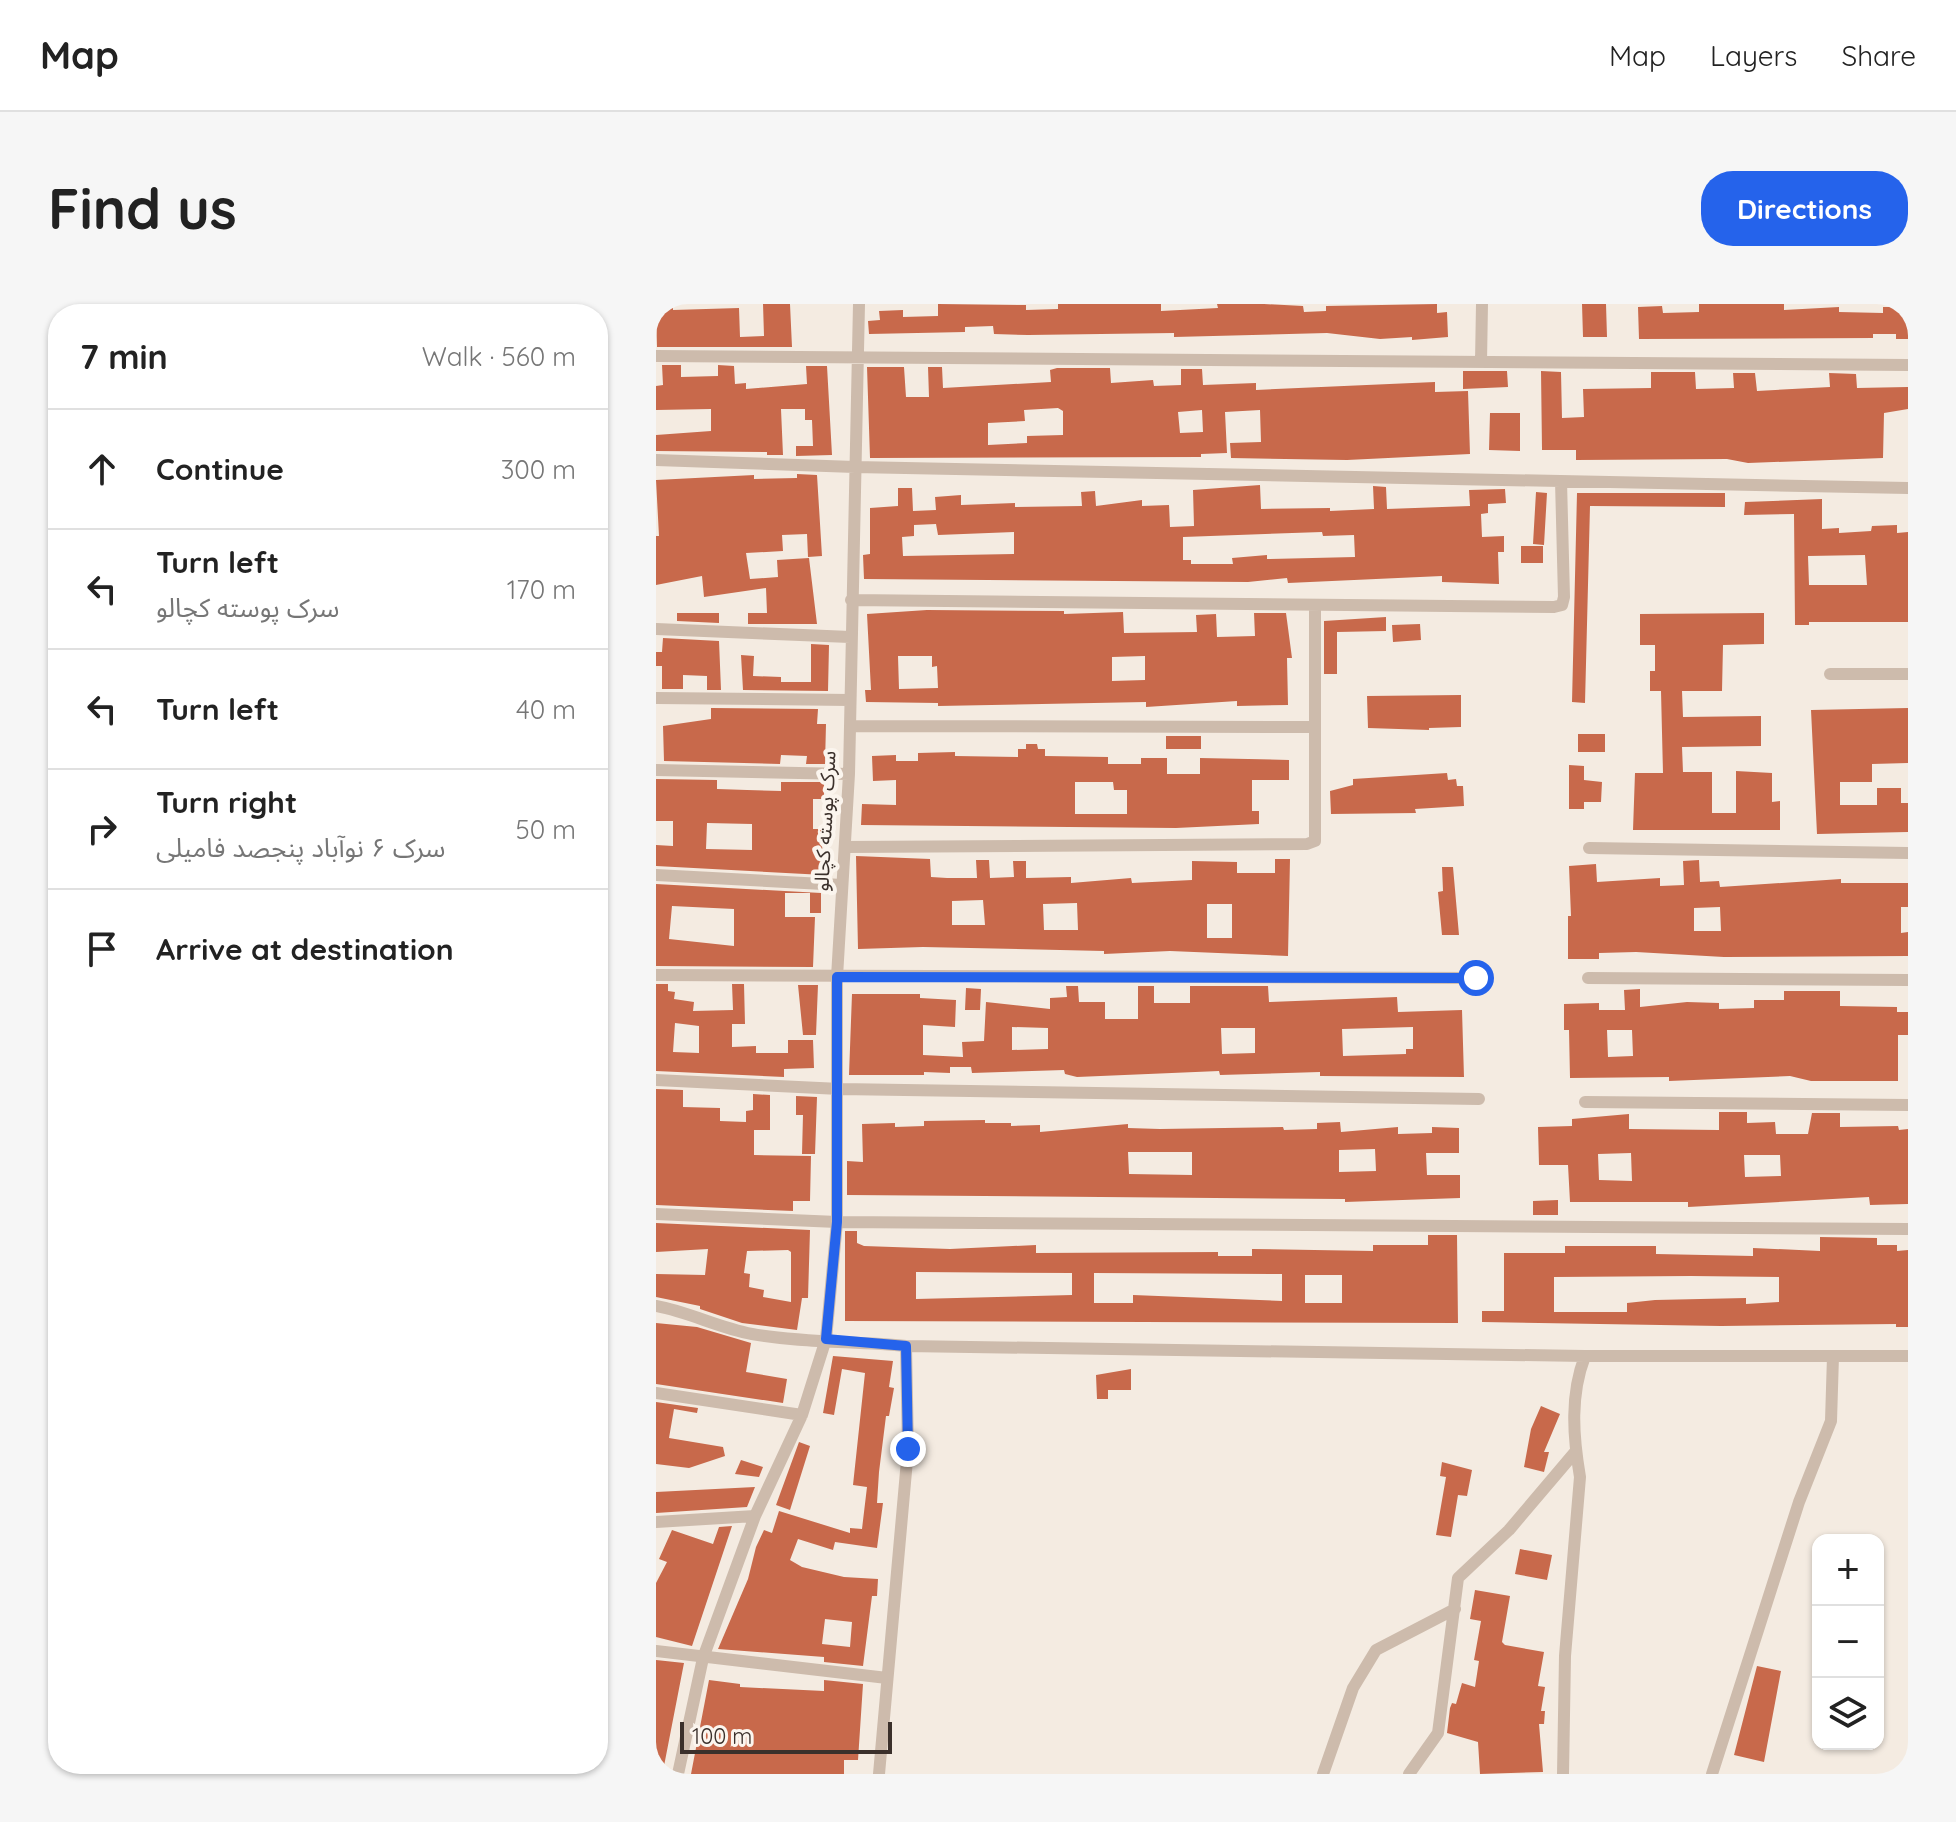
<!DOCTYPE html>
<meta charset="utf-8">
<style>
body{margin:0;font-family:Quicksand,"Noto Sans Arabic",sans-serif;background:#f6f6f6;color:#222}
.controls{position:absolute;right:24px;bottom:24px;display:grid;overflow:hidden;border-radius:16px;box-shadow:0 2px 6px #0004}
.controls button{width:72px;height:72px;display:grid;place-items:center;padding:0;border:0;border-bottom:2px solid #e0e0e0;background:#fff;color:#222;font:40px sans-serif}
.scale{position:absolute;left:24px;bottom:20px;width:212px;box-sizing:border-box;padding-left:8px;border:4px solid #3b302b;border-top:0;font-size:22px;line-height:28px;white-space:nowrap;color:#3b302b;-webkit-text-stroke:6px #fbf5ee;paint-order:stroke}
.stop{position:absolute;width:24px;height:24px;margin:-18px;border:6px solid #2563eb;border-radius:50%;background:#fff}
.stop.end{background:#2563eb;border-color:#fff;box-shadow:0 2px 8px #0008}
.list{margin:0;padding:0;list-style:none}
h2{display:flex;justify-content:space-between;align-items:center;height:104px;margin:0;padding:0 32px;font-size:34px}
h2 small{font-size:26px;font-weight:400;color:#767676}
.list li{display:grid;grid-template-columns:52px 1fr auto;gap:24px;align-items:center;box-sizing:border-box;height:120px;padding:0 32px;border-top:2px solid #e0e0e0}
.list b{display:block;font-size:30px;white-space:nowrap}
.list p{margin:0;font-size:26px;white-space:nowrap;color:#767676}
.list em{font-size:26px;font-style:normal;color:#767676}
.icon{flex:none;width:44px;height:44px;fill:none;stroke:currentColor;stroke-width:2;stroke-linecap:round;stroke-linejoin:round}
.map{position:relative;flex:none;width:1252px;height:1470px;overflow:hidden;border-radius:32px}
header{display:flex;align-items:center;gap:48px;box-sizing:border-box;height:112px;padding:0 40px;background:#fff;border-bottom:2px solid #e0e0e0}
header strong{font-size:38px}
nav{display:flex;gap:44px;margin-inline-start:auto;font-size:28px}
.intro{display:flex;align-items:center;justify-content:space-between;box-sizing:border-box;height:192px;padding:0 48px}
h1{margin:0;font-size:56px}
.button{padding:20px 36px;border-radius:32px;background:#2563eb;color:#fff;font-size:28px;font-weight:700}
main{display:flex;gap:48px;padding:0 48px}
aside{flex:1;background:#fff;border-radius:32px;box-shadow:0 2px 6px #0004}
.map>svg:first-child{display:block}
.building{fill:#c8694b;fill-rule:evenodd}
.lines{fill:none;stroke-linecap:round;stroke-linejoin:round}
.street{stroke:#cdbbac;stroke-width:12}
.route{stroke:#2563eb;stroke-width:10}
.labels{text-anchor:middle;stroke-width:8;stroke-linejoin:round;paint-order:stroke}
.street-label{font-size:20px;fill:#3b302b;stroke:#fbf5ee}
</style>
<header>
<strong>Map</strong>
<nav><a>Map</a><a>Layers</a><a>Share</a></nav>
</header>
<div class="intro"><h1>Find us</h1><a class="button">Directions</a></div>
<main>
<aside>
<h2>7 min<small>Walk · 560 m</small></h2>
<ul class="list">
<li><svg class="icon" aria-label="ahead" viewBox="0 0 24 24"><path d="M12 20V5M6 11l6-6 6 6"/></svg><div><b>Continue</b></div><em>300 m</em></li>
<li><svg class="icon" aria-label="left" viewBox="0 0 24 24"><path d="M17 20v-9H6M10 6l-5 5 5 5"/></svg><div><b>Turn left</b><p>سرک پوسته کچالو</p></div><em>170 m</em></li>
<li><svg class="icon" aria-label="left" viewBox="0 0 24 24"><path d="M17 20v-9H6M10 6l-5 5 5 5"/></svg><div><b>Turn left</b></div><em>40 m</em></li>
<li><svg class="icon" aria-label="right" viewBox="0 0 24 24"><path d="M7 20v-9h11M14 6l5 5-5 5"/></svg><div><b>Turn right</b><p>سرک ۶ نوآباد پنجصد فامیلی</p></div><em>50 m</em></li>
<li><svg class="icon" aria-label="arrive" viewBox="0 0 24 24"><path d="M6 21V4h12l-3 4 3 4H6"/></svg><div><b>Arrive at destination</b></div></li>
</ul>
</aside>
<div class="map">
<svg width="1252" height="1470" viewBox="0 0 1252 1470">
<rect width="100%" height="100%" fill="#f4ebe1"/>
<!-- building -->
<path class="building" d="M0,0h17v6l66,-2 1,29 24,-1 -1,-32h27l2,43h-135z
M282,0l88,1v5l32,-1v-5h103v7l57,-3 -1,-4h47l39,2 1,6 22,-1v-5l111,-2v9l10,-1 1,25 -36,3v-3l-32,2 -53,-6 -153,4v-4l-146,2 -34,-1 -1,-8 -28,1v5l-96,2 -1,-13 12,-1 -1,-9 24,-1v7l35,-1z
M926,0h24l1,33h-24z
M1043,0h85v6l55,-3v5l44,1v-6h25v32h-12v-5h-23v4l-234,1 -1,-32 24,-1 1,7 36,-1z
M6,61h19v12l37,-1v-11l16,1 1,18 11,-1v6l61,-5 -1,-18h21l5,89 -36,1v-10h17l-1,-26h-7v-11h-24l2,46h-16v-3l-111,-1v-16l55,-4v-22l-55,1v-24l7,-1z
M211,63h37l2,30h23l-1,-30h14l1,21 108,-6 -1,-12 7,-2h53l1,15 42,-3 1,6 27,-1v-16h21l1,16 53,-2v7l179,-8v10l33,-1 2,63 -123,6 -116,-2 -1,-15 31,-1 -1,-32 -35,2 2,41 -26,1v3l-331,1zM402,104l5,3v24l-36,1v7l-39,2v-22l37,-2 -1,-11zM546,106l1,22 -23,1 -2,-21z
M807,67h44l1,16 -45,2z
M885,67l20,1 1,46 22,-1 -1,-28 68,-1v-16h44l1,17 38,-1 -1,-15h22l2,18 73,-4 -1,-14 27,1 1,14 51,-1v22l-24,4 -1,45 -135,5 -21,-4 -151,1v-10h-34z
M834,109h30v38l-31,-1z
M141,170l20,1 5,81 -14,1 -1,-23 -25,1 1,16 -37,2 4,26 28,-2 -1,-17 32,-2 8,66h-69v-11h19l-1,-25 -62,9 -2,-21 -46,9v-49h3l-3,-56 98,-5v4l43,-1z
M604,181l1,24 69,-1v3l44,-2 -1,-23 13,1 1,22 83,-3 -1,-16 36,-1 1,14 -18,1v9l-7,1 1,23 22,-1v16h-6l1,32 -57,-2v-6l-154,7 -1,-5 -39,4 -384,-3 -1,-24 7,-1v-46l28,-2v-18h14l1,23 23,-1 -1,-13 26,-2v10l54,-2v4l67,-1 -1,-14 14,-1 1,15 46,-6v6l27,-1 1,22 24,-1 -1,-36zM280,220l2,11 76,-3v22l-111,2 -1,-19 12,-1v-11zM666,228l1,4 31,-1 1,22 -88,2v-4l-35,3 1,6h-42v-4h-8v-23z
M880,188l11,1 -3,52 -11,-1z
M921,189h148v14l-135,-1 -5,197 -13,-1z
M1166,195v30l17,-1v5l32,-2 1,-5 25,-1v8l11,-1v90h-99v3h-14l-1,-111 -50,1 1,-13zM1209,251l2,30h-58l-1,-29z
M865,242h22v17h-22z
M271,306l137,1v3l59,-2 1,21 73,-1 -1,-17 20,-1 1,23 38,-1 -1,-23h32l6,45h-5l1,47 -51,1v-5l-91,6v-5l-208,4v-3l-72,-1 -1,-12h6l-4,-76zM242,352h34v11l5,-1 1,22 -39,1zM489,352v24l-33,1v-24z
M21,309h42v10l-42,-2z
M1108,309v31l-41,1 -1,46h-40l1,26 78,-1v30l-79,1 1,25h29v41h24v-42l36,2v29l8,-1v29h-147l2,-57h28l-2,-82h-11v-20h5v-26h-15v-31z
M730,313v14l-49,1v42h-13v-53z
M764,320l1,16 -28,2 -1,-17z
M7,334l56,3 2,49h-14v-14l-24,-1v14h-21v-23h-6v-14h6z
M155,340l18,1 -1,46 -85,-1 -2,-35 13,1 -1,20 28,1v5h30z
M805,391v32l-32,1v2l-61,-2 -1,-32z
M55,404l107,1 -1,15h9l-1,40h-19l1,-8 -26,-1 -1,9 -116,-3 -1,-35 48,-7z
M1252,404v55l-36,1v18h-32v23h37v-17h24v15h7v29l-91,2 -6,-124z
M922,430h27v18h-27z
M510,432h35v13h-35z
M370,440h11l1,5h7v7l63,1v7h33v-6h26v16h33v-16l89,2v20h-37v31h7v13l-83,4 -315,-3 1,-21 34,1v-25l-23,1 -1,-25 24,-1v6h22v-8l37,-1v4l63,1v-8h8zM419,478h38l1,8h13v24h-52z
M913,461l15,1v14l18,2 -1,20h-17v7h-15z
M791,469l1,7 8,-1 1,7h6l1,20 -49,3 1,4 -85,1 -1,-23 23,-6v-6z
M0,475l61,1v9l30,1 34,1v-9h43v17h-11v30h8l3,46 -168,-9v-21l17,1v-25h-17zM51,519l45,1v26l-46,-1z
M200,552l74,3 1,18 16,1h30l-1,-18h13l1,18 24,-1 -1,-16h13v17l45,-1v6l60,-5 1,5 60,-3v-19l45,1v11h38v-14h15l-2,97 -118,-5 -66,3v-3l-181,-4 -65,2zM327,596l2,25h-33v-24zM421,599l1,27h-34l-1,-26zM551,600h25v34h-25z
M1043,556l1,22 19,-1 1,6 121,-8v4h67v24h-7v26l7,-1v24l-184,1 -88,-5 -37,1v6h-31v-43h3l-2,-50 27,-2 1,18 63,-4v8l24,-1 -1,-24zM1064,603l1,24h-27v-23z
M786,563h11l6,68h-17l-4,-43 5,-1z
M0,580l165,9v20h-11v-20h-25v24h30l-2,50 -157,-1zM16,602l62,3v37l-65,-7z
M0,680h12v7l7,1 -1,7 20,3 -1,9 40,-1 -1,-26h12l1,40h-13v23l24,-1v7h32v-13h25l1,28 -30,1v8l-128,-6zM19,719l24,3v27l-26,-1z
M142,681h20l-2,50h-13z
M410,682h12l1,16h26v17h33v-33h16v17h36v-17h78l1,16 128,-5 1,15 64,-2 2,67 -144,-1v-4l-100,3 -1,-4 -142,6 -12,-3 -1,-4 -92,3 -1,-6h-21v6l-26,-1v3h-75l3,-81h68v4l36,2 -1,27 -32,-2v30l40,2 -1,-15 22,-1 2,-39 64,7v-11l17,-1zM356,723l36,1v21l-36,1zM757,723v22h-7v5l-63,2 -1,-27zM565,724h34v25l-33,1z
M310,684l15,1 -1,21h-15z
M984,685v18l47,-5 32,1v6l35,-1v-8h30v-9h56v15l57,1v5h11v23h-10v46h-87l-21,-5 -121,5v-4l-99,1 -1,-48h-5v-26l35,-1v7h26l-1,-20zM951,726h25l1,26 -25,1z
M0,785l27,1v17l37,1v13l26,1v-11l7,-1v-16l17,1v35h-16v25l57,1 -1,45h-17v10l-137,-6z
M140,792l21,1 -2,57h-13l1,-39h-7z
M1063,808h28v11l28,-1 1,12h32l4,-21h28v14l58,-1 1,4 9,-1v75l-38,1 -1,-8 -181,10v-5h-118l-2,-37h-29l-1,-38 34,-1v-7l57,-5v15l90,1zM975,849l1,28 -33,-1 -1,-26zM1088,851h36l1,21 -36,1z
M329,816v3h26v3l29,-1v7l88,-8v4l32,1 123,-2 1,3 33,-1v-6l23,-1 1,10 57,-5v7l34,-1v-6l27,1v25h-33l1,22h33v23l-115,4v-3l-498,-4v-34l16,1 -1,-38 33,-1v4l29,-1v-5zM719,845l1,22 -37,1v-22zM472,848h64v23l-63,-1z
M902,896v15h-25v-14z
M0,919l154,7 -2,68h-6l-5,32 -55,-7 -42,-14v-3l-44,-9v-23l49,1 3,-26 -52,3zM132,946l3,2v50l-28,-5 1,-7 -15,-3 1,-13 -6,-1 3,-22z
M189,927h12v12l7,3 86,3 86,-4v8l182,-1v4h34v-7l121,2v-6h55v-10h29l1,88 -613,-2zM260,968l156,1v22l-156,4zM438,969l188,1v27l-149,-6v8h-39zM649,971h37v28h-37z
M1164,933l57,1v7h20v6l11,-1v77h-12v-3l-175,2 -239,-4v-11h22v-58h61v-7h91v8l97,2v-8l67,3zM1035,972l88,1v25l-33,2v-6l-91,2 -28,3v9h-73v-35z
M0,1019l41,4 54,16 -5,29 41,7 -4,24 -127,-19z
M177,1052l60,5 -4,26 5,1 -5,28h-3l-7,56 -2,31h6l-6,45 -42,-6 -2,8 -35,-11 -8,21 12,7 42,10 34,2 -1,17h-5l-9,70 -39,-4v-5l-106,-8 30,-70 8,-32 8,-17 8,3 7,-22 71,22v-5l12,1 5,-42 -14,-2 12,-112 -23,-4 -8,46 -11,-2zM169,1315l27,3 -2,25 -28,-3z
M475,1065v21h-23v9h-11l-1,-24z
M0,1098l42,6 -1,5 -23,-4 -5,29 54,9 2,9 -36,12 -33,-4z
M885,1102l19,8 -16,38h5l-5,20 -20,-5 7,-38z
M143,1138l11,4 -20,64 -14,-5z
M85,1156l22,7 -4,10 -24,-3z
M786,1158l30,8 -5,26 -9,-1 -7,42 -15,-2 10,-58 -6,-1z
M99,1183l-8,20 -91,6v-21z
M76,1222l-40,120 -36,-9v-54l11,-21 -8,-3 13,-29 41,14 6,-17z
M864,1245l32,6 -5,25 -32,-6z
M819,1286l35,6 -8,46 3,3 39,7 -6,34 7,1 -4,24h4l-1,13h-5l4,48 -63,2 -2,-32 -31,-9 3,-25 2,-5 4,1 6,-21 13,4 4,-26 -5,-1 7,-39 -11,-2z
M0,1356l28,3 -20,103 -8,-1z
M1101,1362l24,5 -17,91 -30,-7z
M53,1376l31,4v3l84,4v-11l39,4 -5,76h-14v14h-153z"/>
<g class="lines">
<!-- street -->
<path class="street" d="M0,52l1252,9
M825,58l1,-58
M0,156l199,7 1053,21
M195,296l703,7 8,-2 2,-8 -3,-116
M0,325l194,8
M1174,370h78
M0,394l194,2
M194,422l465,1
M0,466l193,4
M189,543l462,-3 8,-3v-236
M933,544l319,5
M0,571l186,10
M0,671l820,3
M932,674l320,2
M0,776l184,9 639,10
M929,798l323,3
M0,910l181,8 1071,7
M0,1002c33,6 63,22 96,28 50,9 103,7 154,12l679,10h323
M0,1089l146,22
M0,1218l99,-6
M0,1347l231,27
M22,1470l25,-116 52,-142 47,-101 24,-76 11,-117v-245l12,-203 10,-470
M223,1470l29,-325 -2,-103
M667,1470l30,-86 23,-38 79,-41
M753,1470l29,-41 20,-155 51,-48 67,-79
M907,1470l2,-118 15,-179c-7,-41 -10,-82 5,-121
M1056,1470l87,-272 32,-81 2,-65"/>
</g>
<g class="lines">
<!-- route -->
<path class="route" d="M252,1145l-2,-103 -80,-7 11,-117v-245l639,1"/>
</g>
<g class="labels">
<!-- street labels -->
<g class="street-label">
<text transform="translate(169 517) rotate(-87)" y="7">سرک پوسته کچالو</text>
</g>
</g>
</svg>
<div class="controls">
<button>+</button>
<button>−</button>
<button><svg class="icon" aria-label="layers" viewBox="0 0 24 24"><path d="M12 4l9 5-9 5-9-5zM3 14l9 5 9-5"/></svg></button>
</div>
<div class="scale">100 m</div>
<div class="stop" style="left:820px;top:674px"></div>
<div class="stop end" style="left:252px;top:1145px"></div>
</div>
</main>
